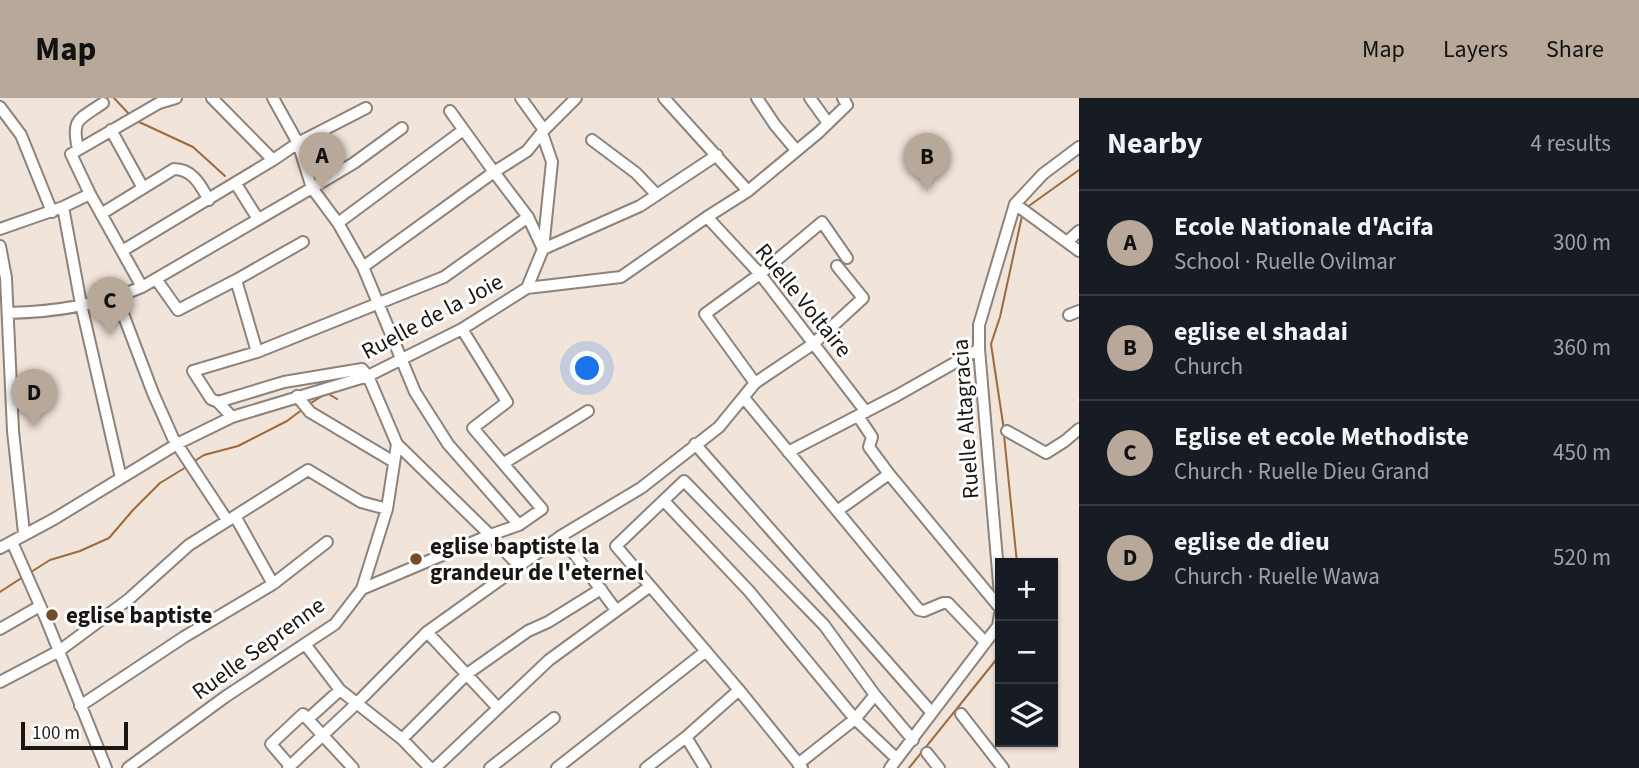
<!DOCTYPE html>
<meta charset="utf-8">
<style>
body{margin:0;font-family:"Source Sans 3",sans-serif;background:#242831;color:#f1f3f6}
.controls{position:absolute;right:21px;bottom:21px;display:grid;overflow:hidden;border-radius:0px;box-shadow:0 2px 5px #0004}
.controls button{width:63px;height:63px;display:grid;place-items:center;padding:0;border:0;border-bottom:2px solid #363941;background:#171b24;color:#f1f3f6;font:35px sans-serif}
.scale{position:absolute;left:21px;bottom:18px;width:107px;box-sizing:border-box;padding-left:7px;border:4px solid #1a1613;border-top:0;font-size:19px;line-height:24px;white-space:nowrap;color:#1a1613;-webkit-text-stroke:5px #fff;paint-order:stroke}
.you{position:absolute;left:588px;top:271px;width:24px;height:24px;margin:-18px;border:5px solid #fff;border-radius:50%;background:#1a73e8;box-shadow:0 0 0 10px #1a73e833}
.badge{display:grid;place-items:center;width:46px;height:46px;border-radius:50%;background:#b8a89a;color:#111;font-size:23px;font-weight:700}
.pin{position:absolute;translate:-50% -58px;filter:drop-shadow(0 2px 4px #0008)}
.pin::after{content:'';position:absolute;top:37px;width:24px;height:21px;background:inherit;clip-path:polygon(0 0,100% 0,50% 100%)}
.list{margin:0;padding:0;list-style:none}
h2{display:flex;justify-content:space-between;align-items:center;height:91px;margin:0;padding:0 28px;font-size:30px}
h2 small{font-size:23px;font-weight:400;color:#9ea1a6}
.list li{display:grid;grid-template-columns:46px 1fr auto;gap:21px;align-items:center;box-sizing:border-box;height:105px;padding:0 28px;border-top:2px solid #363941}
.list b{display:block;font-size:26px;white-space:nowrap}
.list p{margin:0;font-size:23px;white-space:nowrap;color:#9ea1a6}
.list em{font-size:23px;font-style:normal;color:#9ea1a6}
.icon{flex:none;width:38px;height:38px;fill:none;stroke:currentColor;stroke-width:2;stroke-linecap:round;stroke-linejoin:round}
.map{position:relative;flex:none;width:1079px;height:670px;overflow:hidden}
header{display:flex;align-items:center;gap:42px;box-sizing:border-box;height:98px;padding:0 35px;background:#b8a89a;color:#111}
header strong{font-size:33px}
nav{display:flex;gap:38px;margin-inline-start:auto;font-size:24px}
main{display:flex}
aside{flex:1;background:#171b24}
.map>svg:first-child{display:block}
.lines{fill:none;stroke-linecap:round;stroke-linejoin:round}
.stream{stroke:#9e6a3c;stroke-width:2}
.minor-casing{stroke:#8d837b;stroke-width:14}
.minor{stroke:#fff;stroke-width:10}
.poi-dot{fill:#724c29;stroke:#fff;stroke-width:2.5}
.labels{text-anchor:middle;stroke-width:6;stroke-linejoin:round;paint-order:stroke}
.street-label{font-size:23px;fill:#1a1613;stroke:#fff}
.poi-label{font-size:23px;font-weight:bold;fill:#1a1613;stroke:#fff;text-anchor:start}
</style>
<header>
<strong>Map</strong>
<nav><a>Map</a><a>Layers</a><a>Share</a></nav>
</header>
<main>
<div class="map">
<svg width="1079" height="670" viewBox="0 0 1079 670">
<rect width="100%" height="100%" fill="#f0e4db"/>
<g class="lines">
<!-- stream -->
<path class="stream" d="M114,0l16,17
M137,23l56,26 32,29
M1026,110l53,-38
M311,305l16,-10 10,6
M1004,332l-13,-86 9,-27 22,-101
M1004,337l13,128
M193,364l11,-7 34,-9 49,-25 16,-12
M31,474l19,-12 30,-9 29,-13 24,-28 27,-27 28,-17
M0,494l23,-15
M909,670l91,-113"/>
<defs>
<path id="minor" d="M212,0l61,62 25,-17 14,45 26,35 25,44 52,125 33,52 71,81
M273,0l25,45 68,-35
M521,0l23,32
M664,0l84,93
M757,0l18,27 21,25
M810,0l18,25
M0,9l21,28 31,77
M111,32l32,58
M542,35l10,29 -9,87
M592,42l44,33 21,22
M78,51c-7,-31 1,-29 25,-46
M236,86l22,35
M1015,106l64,47
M63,109l18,97 40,174
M101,116l73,-45c19,0 27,17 35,31
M707,119l53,57 106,138
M338,125l124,-92
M0,131l63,-22 27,-13
M1068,143l11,-10
M0,148l6,32 7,153 11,102
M543,151l-15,-32 -34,-45 33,-21 17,-21 32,-32
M122,153l151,-91
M363,169l131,-95 -44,-61
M156,181l22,31 58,-30 21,72
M236,182l67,-38
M142,189l-52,-93 -19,-40 88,-51 17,-5
M527,190l16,-39 97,-43 77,-51
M117,200l36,95 20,45 54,82
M8,215c45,-1 92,-8 134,-26l170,-99 42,-25 48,-35
M1069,217l10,-4
M755,285l58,-39 50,-46 -26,-32
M297,298l13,16 84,50
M744,300l175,212 5,1 19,-8h5l37,39
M858,318l14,21 -3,10 20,27
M232,319l-14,-15 -7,-3 -18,-28 64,-19 187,-75 84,-60
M1007,333l39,22 19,-12 14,-12
M397,346l93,91 29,31
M695,346l237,269
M788,354l108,-56 83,-47
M504,365l84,-52
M664,403l85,90 106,128 42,40
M837,413l52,-37 111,134
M235,418l38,68
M561,438l55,74
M12,444l34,77 60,149
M0,450l54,-29 123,-75 55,-27 136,-41 94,-47 65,-41 94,-11 86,-60 41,-26 70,-58 29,-28 -4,-7
M362,491l128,-54 29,-10 23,-16 -69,-81 34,-26 -45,-73
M1000,497l-21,-246v-24l36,-121 28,-30 36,-27
M0,531l40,-23
M427,534l71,76
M305,546l35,46 62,49 28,29
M0,584l59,-31 70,-52 60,-54 119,-75 53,32 26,7
M80,608l104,-69 89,-53 54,-42
M961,616l42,54
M308,621l32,-29
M686,639l19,31
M402,641l65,-65 61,-43 20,-9 53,-33
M927,655l12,15
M798,666l57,-45 20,-24
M290,668l66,-62 71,-72 134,-96 80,-48 78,-61 36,-44 -50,-69 55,-40 62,-52 25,36
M128,670l97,-71 110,-73 27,-35 25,-80 10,-65 -29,-68 -6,-7 -78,13 -66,20
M288,670l2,-2 -19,-22 32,-30 50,54
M435,670l114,-108 100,-73
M490,670l64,-50
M557,670l149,-117
M646,670l40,-31 53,-47
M802,670l-63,-78 -123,-144 68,-65 140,144 51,70 38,45
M890,670l108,-142 2,-12"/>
</defs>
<!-- minor casing -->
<use href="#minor" class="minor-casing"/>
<!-- minor -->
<use href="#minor" class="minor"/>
</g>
<!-- markers -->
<g class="poi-dot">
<circle cx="416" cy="461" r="7"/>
<circle cx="52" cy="517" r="7"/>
</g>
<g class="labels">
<!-- street labels -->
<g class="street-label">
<text transform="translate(804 202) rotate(51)" y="8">Ruelle Voltaire</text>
<text transform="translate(432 218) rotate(-28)" y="8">Ruelle de la Joie</text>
<text transform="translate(965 321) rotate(-94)" y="8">Ruelle Altagracia</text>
<text transform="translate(258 550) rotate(-36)" y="8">Ruelle Seprenne</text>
</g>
<!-- poi labels -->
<g class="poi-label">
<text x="430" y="456">eglise baptiste la<tspan x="430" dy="26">grandeur de l'eternel</tspan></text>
<text x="66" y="525">eglise baptiste</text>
</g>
</g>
</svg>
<div class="controls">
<button>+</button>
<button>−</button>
<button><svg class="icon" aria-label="layers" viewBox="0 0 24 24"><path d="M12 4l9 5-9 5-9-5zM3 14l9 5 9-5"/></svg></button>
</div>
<div class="scale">100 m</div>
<div class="you"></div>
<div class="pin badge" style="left:322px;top:92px">A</div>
<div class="pin badge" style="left:927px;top:93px">B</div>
<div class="pin badge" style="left:110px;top:237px">C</div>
<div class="pin badge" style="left:34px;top:329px">D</div>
</div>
<aside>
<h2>Nearby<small>4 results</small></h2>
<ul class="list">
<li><span class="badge">A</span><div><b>Ecole Nationale d'Acifa</b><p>School · Ruelle Ovilmar</p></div><em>300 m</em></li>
<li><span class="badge">B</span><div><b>eglise el shadai</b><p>Church</p></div><em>360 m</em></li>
<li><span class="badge">C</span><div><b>Eglise et ecole Methodiste</b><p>Church · Ruelle Dieu Grand</p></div><em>450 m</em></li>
<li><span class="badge">D</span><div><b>eglise de dieu</b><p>Church · Ruelle Wawa</p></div><em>520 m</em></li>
</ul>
</aside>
</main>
